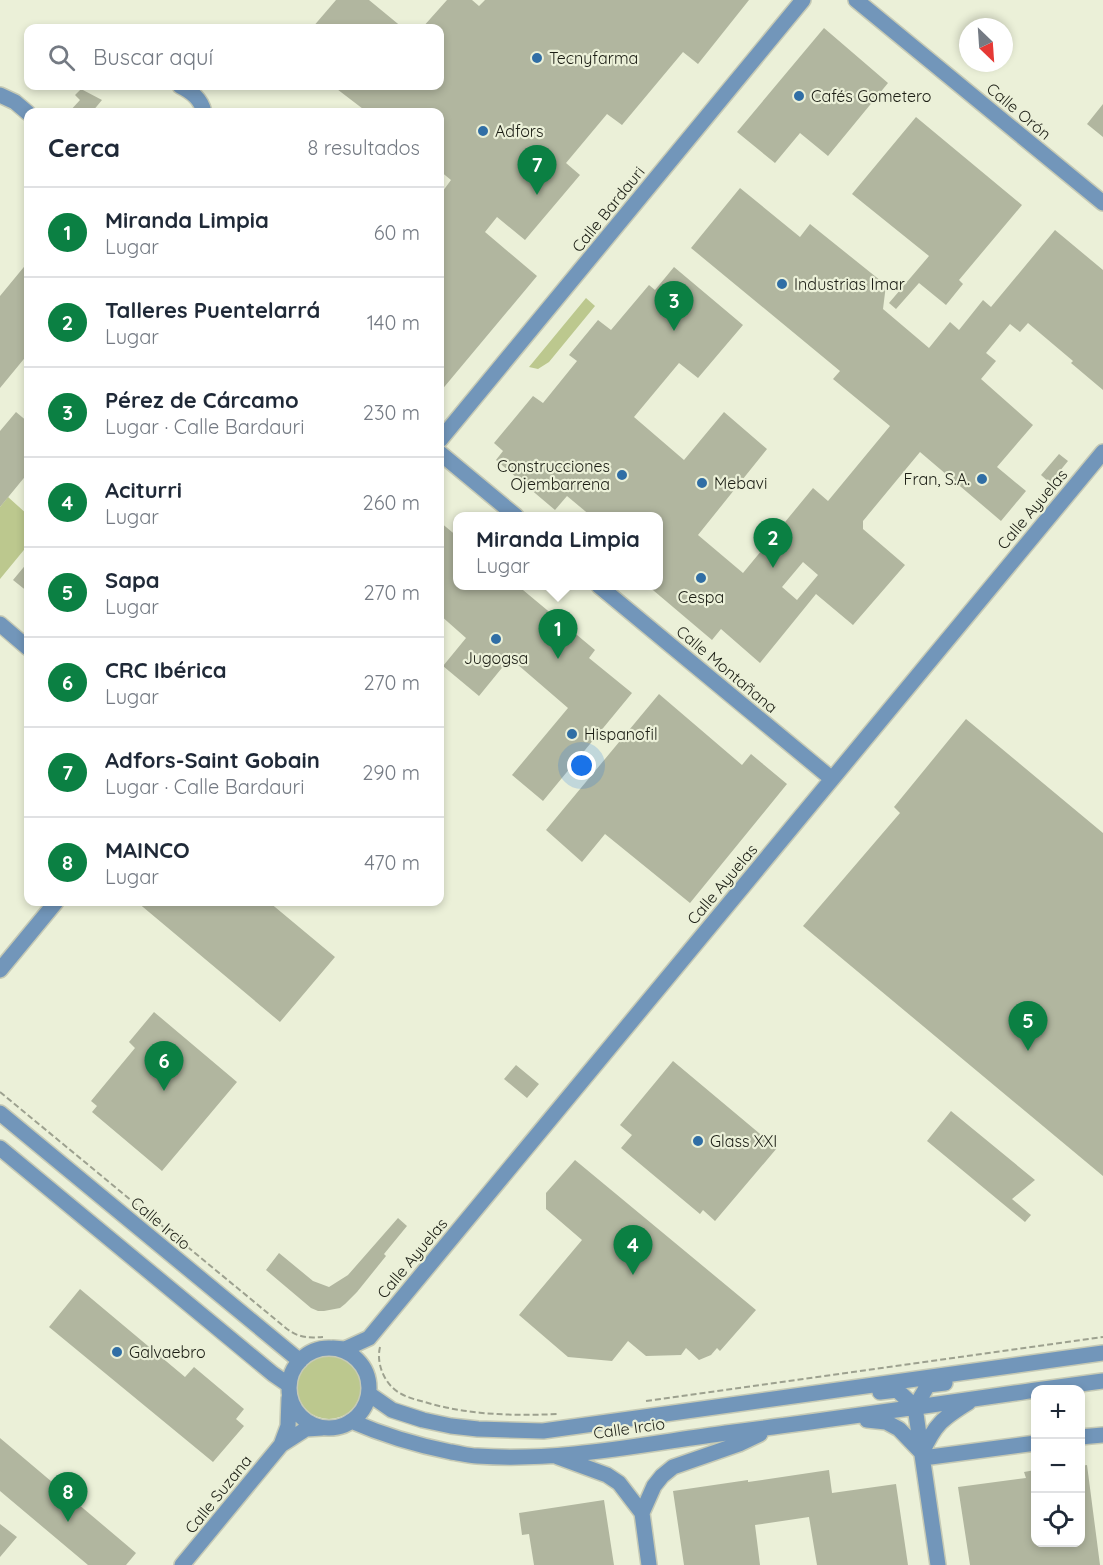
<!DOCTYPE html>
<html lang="es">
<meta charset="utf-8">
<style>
body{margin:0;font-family:Quicksand,sans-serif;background:#f2f2f3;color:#1f2937}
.controls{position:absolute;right:18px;bottom:18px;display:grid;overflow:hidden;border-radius:12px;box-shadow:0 3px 9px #0003}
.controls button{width:54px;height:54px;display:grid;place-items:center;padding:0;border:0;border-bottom:2px solid #e0e1e3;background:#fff;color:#1f2937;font:30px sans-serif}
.compass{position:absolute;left:959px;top:18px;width:54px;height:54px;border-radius:50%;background:#fff;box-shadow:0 3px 9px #0003;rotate:155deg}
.you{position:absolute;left:582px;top:766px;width:21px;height:21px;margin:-15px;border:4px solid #fff;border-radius:50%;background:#1a73e8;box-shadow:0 0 0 9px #1a73e833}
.badge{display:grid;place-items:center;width:39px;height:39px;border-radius:50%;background:#0b8043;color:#fff;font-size:20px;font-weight:700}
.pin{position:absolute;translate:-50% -50px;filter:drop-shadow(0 2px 3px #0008)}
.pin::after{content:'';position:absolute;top:32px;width:21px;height:18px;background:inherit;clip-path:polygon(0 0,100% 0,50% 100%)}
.popup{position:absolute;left:453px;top:512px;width:210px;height:78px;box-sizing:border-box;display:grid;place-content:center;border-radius:12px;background:#fff;filter:drop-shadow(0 2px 4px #0005);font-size:20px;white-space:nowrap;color:#747a83}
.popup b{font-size:22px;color:#1f2937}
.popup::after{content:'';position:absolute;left:50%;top:100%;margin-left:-12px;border:12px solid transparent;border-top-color:#fff}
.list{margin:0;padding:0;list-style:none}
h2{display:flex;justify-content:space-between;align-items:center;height:78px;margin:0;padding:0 24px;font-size:26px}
h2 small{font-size:20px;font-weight:400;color:#747a83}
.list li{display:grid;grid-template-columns:39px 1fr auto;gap:18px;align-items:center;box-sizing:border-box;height:90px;padding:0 24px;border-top:2px solid #e0e1e3}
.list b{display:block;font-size:22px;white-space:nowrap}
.list p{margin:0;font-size:20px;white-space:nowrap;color:#747a83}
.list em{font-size:20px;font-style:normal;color:#747a83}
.icon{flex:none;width:33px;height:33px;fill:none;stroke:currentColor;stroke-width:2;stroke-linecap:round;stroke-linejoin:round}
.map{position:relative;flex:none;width:1103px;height:1565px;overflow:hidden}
.search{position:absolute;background:#fff;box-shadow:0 3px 9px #0003;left:24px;top:24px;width:420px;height:66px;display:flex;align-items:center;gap:15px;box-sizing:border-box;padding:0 21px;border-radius:12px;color:#747a83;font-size:22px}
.panel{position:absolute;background:#fff;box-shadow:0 3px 9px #0003;left:24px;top:108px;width:420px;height:798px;border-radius:12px}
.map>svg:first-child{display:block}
.green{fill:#bcc88e}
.building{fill:#b1b69f;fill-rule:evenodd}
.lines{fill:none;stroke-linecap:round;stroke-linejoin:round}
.minor-casing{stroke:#c6cab5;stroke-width:18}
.path{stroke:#9da18f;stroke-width:2;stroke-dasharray:6 3;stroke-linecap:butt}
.minor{stroke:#7296ba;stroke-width:15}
.poi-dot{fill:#306ea5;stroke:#ebf0d8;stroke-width:2}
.labels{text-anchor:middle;stroke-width:4.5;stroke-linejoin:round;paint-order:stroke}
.poi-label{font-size:16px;fill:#1b1d14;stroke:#ebf0d8;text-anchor:start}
.street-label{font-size:16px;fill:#1b1d14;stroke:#ebf0d8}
</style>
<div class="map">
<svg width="1103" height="1565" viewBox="0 0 1103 1565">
<rect width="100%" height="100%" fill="#ebf0d8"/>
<!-- green -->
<path class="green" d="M586,298l9,8 -46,56 -11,7 -9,-2z
M8,497l20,18v30l-28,34v-72z
M297 1387a32 32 0 1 1 64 0a32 32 0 1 1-64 0Z"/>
<!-- building -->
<path class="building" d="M336,0h33l34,28h-91z
M447,0h25l7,6 6,-6h264l-51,64 -15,-12 -61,73 -15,-11 -41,49 14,12 -55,65 -28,-23 -12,15 52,44 -97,116v-197l11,-15 -11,-9v-59h-73l-34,-26h107v-58h-18z
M824,28l64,55 -60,73 -28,-23 -25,30 -38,-31z
M81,89l21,11 -10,12h-23l11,-12 -5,-5z
M1103,104v33l-16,-13z
M916,117l106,88 -63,75 4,4 -17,21 -27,-22 -23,26 -7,-6 40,-47 -77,-62z
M740,188l60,49 10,-13 76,61 -3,24 46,39 21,-26 9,8 24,-30 8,7 64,-77 48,40v120l-32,-27 2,-2 -45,-38 -8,9 -10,-8 -24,29 10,8 -15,18 52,46 -36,42 29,24 -25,30 -81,-69 -57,69v8l42,36 -52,60 -37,-31 -56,69 -39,-34 -9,11 -65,-55h11v-69h-67l-24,-20 -12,14 -59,-50 7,-9 -9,-8 39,-47 10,7 34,-42 -8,-6 29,-35 13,10 38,-45 6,5 19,-23 69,58 -45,53 -19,-15 -45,54 50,43 40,-48 43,37 -69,86 45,38 70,-85 15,13 62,-75 -57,-47 7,-8 -149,-123zM803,562l15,13 -21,25 -15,-13z
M28,262v92l-28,34v-92z
M16,412l12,10v51l-28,34v-76z
M1059,454l9,7 -18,22 -9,-8z
M440,522l18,15v48h59l78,65 -6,8 43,35 -89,108 -31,-26 56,-67 -58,-50 -31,38 -36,-30 23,-28 -26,-23z
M28,562v30l-15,-12z
M659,694l83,71 9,-11 36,30 -97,119 -85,-69 -23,28 -36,-32z
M966,719l137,114v343l-300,-250 97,-113 -6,-6z
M137,902h132l66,55 -55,65z
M154,1012l83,70 -75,89 -70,-59 5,-6 -6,-5 44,-53 -6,-6z
M673,1061l104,87 -62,73 -12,-11 -3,4 -79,-66 11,-13 -12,-10z
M516,1065l23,19 -12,14 -23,-19z
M951,1111l84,69 -23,19 19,16 -6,7 -98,-81z
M575,1160l181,150 -36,41 -3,-3 -6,7 -12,5 -13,-12 -5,7 -35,1 -18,-15 -16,20 -44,-4 -49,-42 63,-75 -36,-31v-16z
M398,1218l9,8 -23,28 2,2 -29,36 -12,12 -5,4 -16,3h-6l-7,-3 -45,-38 13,-17 34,28 16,6 19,-12z
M80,1289l105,88 9,-10 50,42 -8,10 8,7 -31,36 -164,-135z
M0,1438l136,115 -10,12h-38l-88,-74z
M1087,1465l13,100h-130l-12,-78 68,-9 -2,-6 11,-2v72h45v-76z
M829,1470l3,23 64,-9 12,81h-91l-8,-48 -54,8 5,40h-76l-11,-74 75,-11v2z
M604,1500l10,65h-80l-5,-31 -7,1 -3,-22z
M0,1524l17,13 -17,20z"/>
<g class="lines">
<defs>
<path id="minor" d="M856,0l247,203
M180,86c12,6 21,13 24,26
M0,95l15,7 13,11
M440,440l363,-440
M440,453l76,63
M599,586l233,193
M0,624l28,24
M0,970l56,-68
M0,1113l300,248
M0,1148l273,226 16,11
M333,1348l12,1 24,-11 734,-886
M289 1388a40 40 0 1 1 80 0a40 40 0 1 1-80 0Z
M1036,1390l67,-9
M880,1392l17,-2 18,17
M369,1394l23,16 31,10 28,6 27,3 65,2 560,-78
M915,1407l23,158
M915,1407l13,-22 17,-2
M867,1420l19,2 13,7 23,24c13,-29 21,-35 47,-51
M351,1421c32,14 65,24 100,31 8,1 18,4 26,4 83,6 167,-12 249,-23 103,-13 206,-28 310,-43
M1080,1437l23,-2
M281,1445l7,-19 1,-28
M558,1457l49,18 12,8 23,30 7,52
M923,1458l113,-15
M642,1513l12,-27 8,-10 11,-9 66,-23 21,-10
M182,1565l99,-120 25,-16 16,-1"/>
</defs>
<!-- minor casing -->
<use href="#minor" class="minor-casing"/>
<!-- path -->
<path class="path" d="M0,1092l287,237c12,9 22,9 36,8
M380,1347c-4,16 4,36 18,45 9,6 20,8 30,11 42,12 86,13 129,11
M646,1401l457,-64"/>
<!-- minor -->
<use href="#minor" class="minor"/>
</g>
<!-- markers -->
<g class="poi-dot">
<circle cx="537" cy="58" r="6"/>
<circle cx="799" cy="96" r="6"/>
<circle cx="483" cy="131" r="6"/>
<circle cx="782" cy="284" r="6"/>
<circle cx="622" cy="475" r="6"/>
<circle cx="982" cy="479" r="6"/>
<circle cx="702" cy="483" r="6"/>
<circle cx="701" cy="578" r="6"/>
<circle cx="496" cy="639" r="6"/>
<circle cx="572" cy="734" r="6"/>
<circle cx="698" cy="1141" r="6"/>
<circle cx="117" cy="1352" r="6"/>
</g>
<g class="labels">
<!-- poi labels -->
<g class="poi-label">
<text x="549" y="64">Tecnyfarma</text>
<text x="811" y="102">Cafés Gometero</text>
<text x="495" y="137">Adfors</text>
<text x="794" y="290">Industrias Imar</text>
<text x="610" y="472" text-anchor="end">Construcciones<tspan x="610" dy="18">Ojembarrena</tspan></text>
<text x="970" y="485" text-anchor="end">Fran, S.A.</text>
<text x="714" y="489">Mebavi</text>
<text x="701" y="603" text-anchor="middle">Cespa</text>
<text x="496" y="664" text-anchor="middle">Jugogsa</text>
<text x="584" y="740">Hispanofil</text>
<text x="710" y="1147">Glass XXI</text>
<text x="129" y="1358">Galvaebro</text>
</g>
<!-- street labels -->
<g class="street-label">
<text transform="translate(1019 111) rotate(40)" y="6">Calle Orón</text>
<text transform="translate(608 209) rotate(-51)" y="6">Calle Bardauri</text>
<text transform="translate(1032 509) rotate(-50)" y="6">Calle Ayuelas</text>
<text transform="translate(727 669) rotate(40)" y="6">Calle Montañana</text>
<text transform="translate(722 884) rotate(-50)" y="6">Calle Ayuelas</text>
<text transform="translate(161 1223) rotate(40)" y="6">Calle Ircio</text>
<text transform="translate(412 1258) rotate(-50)" y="6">Calle Ayuelas</text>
<text transform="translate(629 1428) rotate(-8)" y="6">Calle Ircio</text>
<text transform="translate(218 1494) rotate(-51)" y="6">Calle Suzana</text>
</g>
</g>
</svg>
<div class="controls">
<button>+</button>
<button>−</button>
<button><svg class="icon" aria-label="locate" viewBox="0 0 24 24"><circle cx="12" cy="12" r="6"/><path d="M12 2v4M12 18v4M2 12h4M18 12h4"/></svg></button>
</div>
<svg class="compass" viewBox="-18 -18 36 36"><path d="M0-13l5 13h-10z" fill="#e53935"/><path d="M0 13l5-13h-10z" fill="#747a83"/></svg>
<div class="you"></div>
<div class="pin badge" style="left:558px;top:659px">1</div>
<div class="popup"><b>Miranda Limpia</b>Lugar</div>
<div class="pin badge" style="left:773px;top:568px">2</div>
<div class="pin badge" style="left:674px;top:331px">3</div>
<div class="pin badge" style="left:633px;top:1275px">4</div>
<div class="pin badge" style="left:1028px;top:1051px">5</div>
<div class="pin badge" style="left:164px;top:1091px">6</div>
<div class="pin badge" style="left:537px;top:195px">7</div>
<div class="pin badge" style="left:68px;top:1522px">8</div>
<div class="search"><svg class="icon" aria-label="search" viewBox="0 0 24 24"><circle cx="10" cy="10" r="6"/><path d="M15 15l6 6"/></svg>Buscar aquí</div>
<section class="panel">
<h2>Cerca<small>8 resultados</small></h2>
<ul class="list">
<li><span class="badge">1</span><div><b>Miranda Limpia</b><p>Lugar</p></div><em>60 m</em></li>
<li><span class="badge">2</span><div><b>Talleres Puentelarrá</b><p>Lugar</p></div><em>140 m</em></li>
<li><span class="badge">3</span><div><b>Pérez de Cárcamo</b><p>Lugar · Calle Bardauri</p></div><em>230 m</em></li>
<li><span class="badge">4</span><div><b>Aciturri</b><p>Lugar</p></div><em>260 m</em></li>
<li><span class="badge">5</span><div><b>Sapa</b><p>Lugar</p></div><em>270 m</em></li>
<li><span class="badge">6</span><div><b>CRC Ibérica</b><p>Lugar</p></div><em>270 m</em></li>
<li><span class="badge">7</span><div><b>Adfors-Saint Gobain</b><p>Lugar · Calle Bardauri</p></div><em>290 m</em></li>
<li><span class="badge">8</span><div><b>MAINCO</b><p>Lugar</p></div><em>470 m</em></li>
</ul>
</section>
</div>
